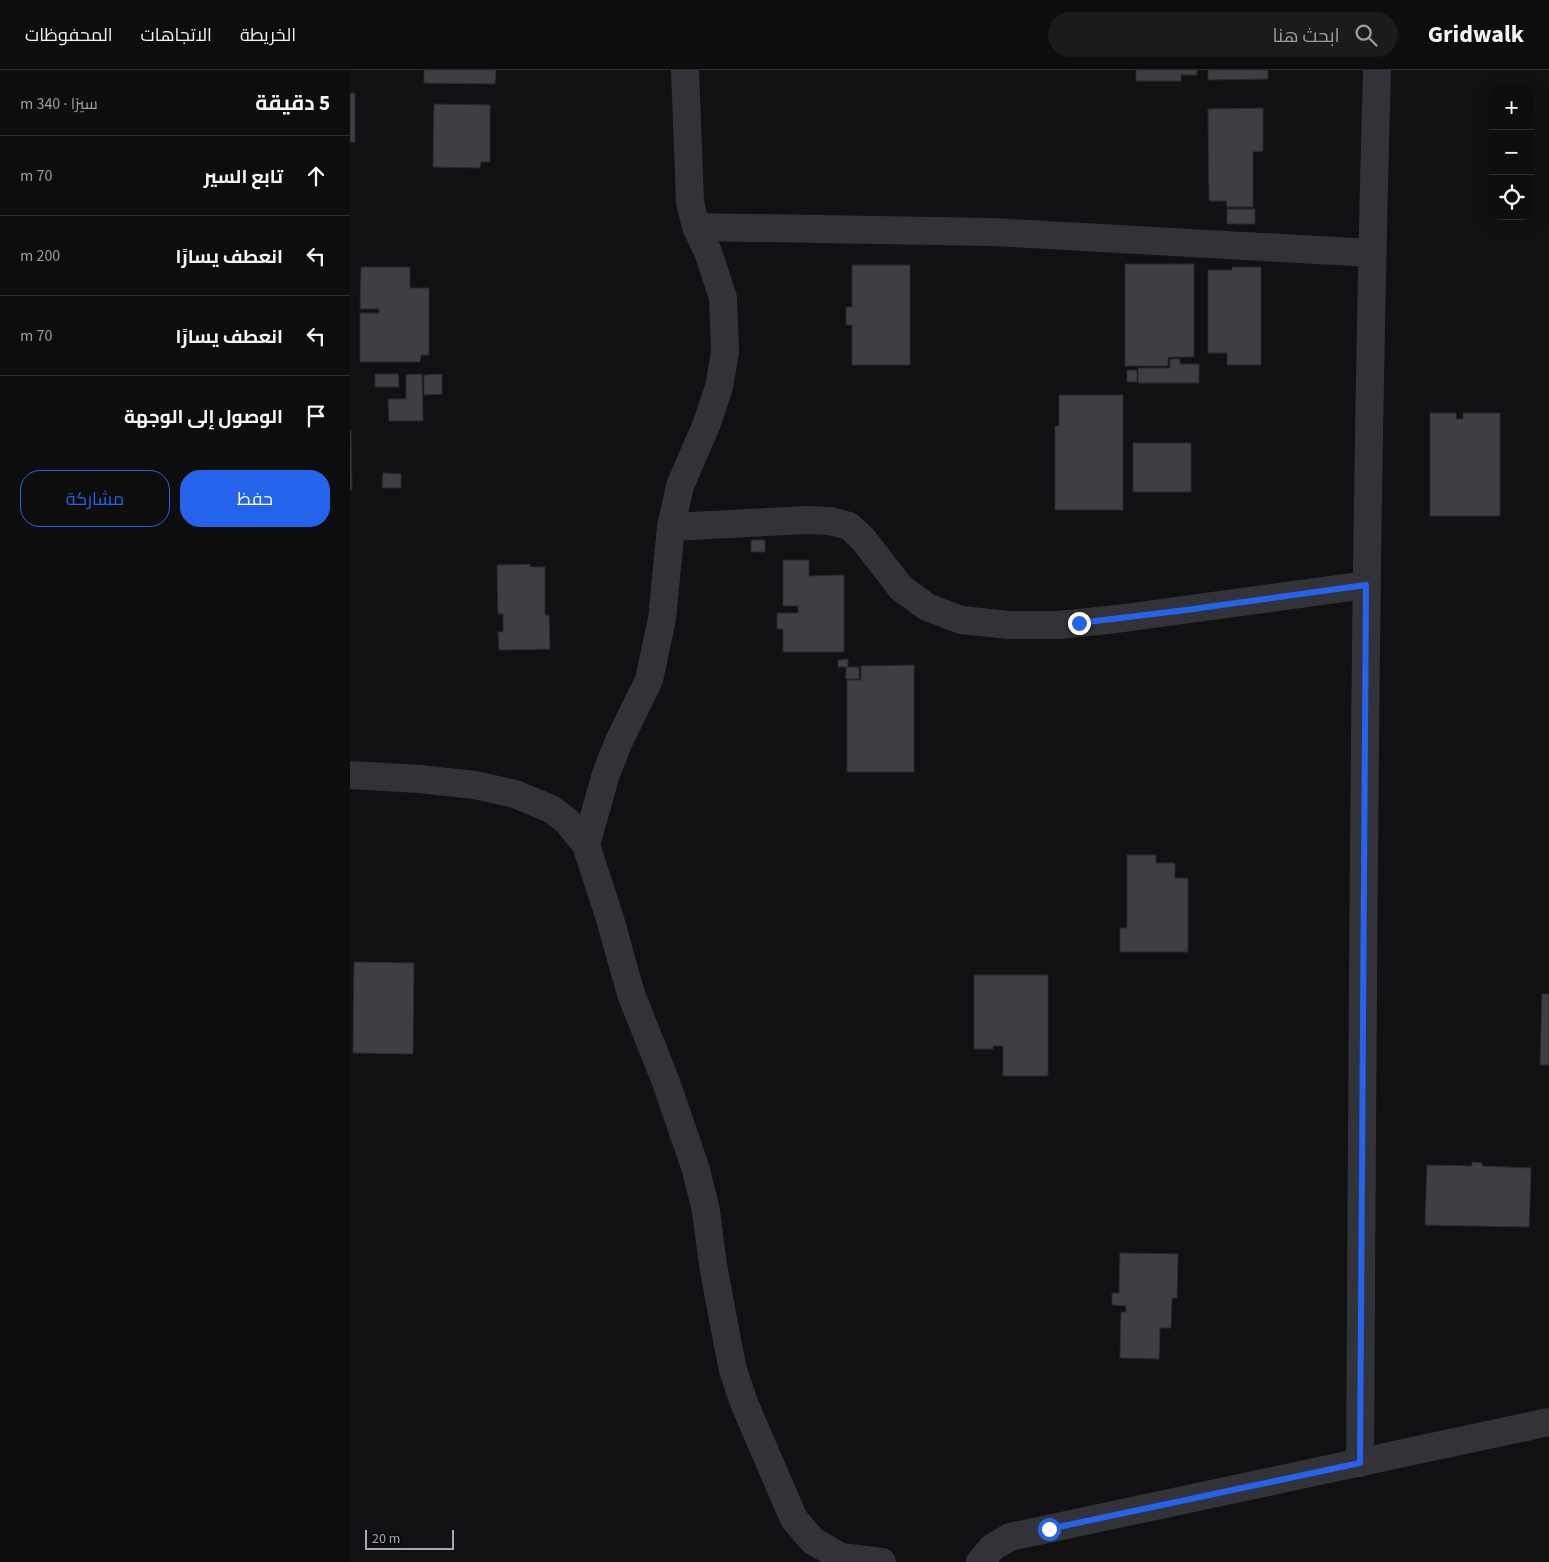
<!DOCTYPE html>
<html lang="ar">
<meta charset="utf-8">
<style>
body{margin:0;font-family:"Source Sans 3",Cairo,sans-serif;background:#1b1b1c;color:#f1f3f6;direction:rtl}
.controls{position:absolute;right:15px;top:15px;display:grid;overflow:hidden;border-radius:10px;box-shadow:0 5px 20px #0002}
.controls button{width:45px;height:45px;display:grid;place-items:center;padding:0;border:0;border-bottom:1px solid #2d2d2e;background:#0d0d0e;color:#f1f3f6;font:25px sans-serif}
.scale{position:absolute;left:15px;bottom:12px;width:89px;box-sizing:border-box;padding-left:5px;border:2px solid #a1a9b5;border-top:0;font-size:14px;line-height:18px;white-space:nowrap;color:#a1a9b5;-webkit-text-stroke:4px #0c0c0e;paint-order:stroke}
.stop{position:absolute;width:15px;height:15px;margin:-11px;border:4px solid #2563eb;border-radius:50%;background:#fff}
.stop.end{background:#2563eb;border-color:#fff;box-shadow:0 1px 5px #0008}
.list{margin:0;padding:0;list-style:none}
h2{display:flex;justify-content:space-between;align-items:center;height:65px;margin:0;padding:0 20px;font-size:21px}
h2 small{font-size:16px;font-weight:400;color:#9a9c9e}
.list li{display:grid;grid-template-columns:32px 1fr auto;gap:15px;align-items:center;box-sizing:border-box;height:80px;padding:0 20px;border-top:1px solid #2d2d2e}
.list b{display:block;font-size:19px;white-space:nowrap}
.list em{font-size:16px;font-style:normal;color:#9a9c9e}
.actions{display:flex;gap:10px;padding:15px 20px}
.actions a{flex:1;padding:11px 0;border:1px solid #2563eb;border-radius:20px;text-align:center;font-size:18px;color:#2563eb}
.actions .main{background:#2563eb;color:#fff}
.icon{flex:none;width:28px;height:28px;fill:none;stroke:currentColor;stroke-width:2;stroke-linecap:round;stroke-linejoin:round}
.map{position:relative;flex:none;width:1199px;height:1492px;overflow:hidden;direction:ltr}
header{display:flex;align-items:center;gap:30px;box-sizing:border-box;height:70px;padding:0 25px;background:#0d0d0e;border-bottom:1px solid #2d2d2e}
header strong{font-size:24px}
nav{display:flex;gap:28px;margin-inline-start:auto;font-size:18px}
.search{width:350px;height:45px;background:#1b1b1c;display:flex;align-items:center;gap:12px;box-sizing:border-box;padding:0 18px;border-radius:28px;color:#9a9c9e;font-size:19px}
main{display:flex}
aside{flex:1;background:#0d0d0e}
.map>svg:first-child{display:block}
.building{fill:#3d3f43;stroke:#2b2b2f}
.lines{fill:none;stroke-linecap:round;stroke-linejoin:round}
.minor{stroke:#323338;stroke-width:28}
.route{stroke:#2563eb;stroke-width:6}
</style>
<header>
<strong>Gridwalk</strong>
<div class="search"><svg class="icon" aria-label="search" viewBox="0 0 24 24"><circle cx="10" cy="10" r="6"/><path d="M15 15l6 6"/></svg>ابحث هنا</div>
<nav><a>الخريطة</a><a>الاتجاهات</a><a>المحفوظات</a></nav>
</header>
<main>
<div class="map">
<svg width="1199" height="1492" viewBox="0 0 1199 1492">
<rect width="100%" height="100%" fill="#111113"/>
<!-- building -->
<path class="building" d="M74,0h72l-1,14 -71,-1z
M786,0h61v5h-16v6h-45z
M858,0h60v9l-60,1z
M0,23h5v49h-5z
M84,34l56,1v57h-9l-1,6 -47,-1z
M913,38v43l-10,1v55h-26l-1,-6h-17l-1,-92z
M877,139h28v15h-28z
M775,194h69v93h-26v9h-43z
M502,195h58v100h-58v-40h-6v-18h6z
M11,197h49v21h19v67h-8l-1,7h-60v-49h19v-4h-19z
M882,197h29v98h-34v-12h-19v-83h24z
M820,289h10v5h19v19h-61v-15h32z
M777,300h10v12h-10z
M25,304h23l1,13h-24z
M72,304l1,47h-34l-1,-22h18v-24z
M92,304v20l-18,1v-20z
M709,325h64v115h-68v-84h4z
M1080,343h26v6h7v-6h37v103h-70z
M0,360h1l1,60h-2z
M783,373h58v49h-58z
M33,403l18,1v14h-19z
M401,470h14v12h-14z
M433,490h26v16l35,-1v77h-61v-23h-6v-16h21v-7h-15z
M180,494v3h15v48h4l1,34 -51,1 -1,-18h5v-18h-5l-1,-49z
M498,589v8h-10v-7z
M564,595v107h-67v-92h14v-14z
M496,597h13v12h-13z
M777,785h29v8h19v15h13v74h-68v-24h7z
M4,892l60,1 -1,91 -60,-1z
M624,905h74v101h-45v-30h-10v3h-19z
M1192,924h7v71h-9z
M1122,1092l10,1v3l49,2 -2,59 -104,-2 2,-60 45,1z
M770,1183l58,1 -1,44h-5l-1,30h-11l-1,31 -39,-1 1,-46h5v-6l-14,-1v-12h7z"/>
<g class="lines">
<!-- minor -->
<path class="minor" d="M346,157l296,5 380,21
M321,457l135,-7 24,1 19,5 14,13 38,49 26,19 34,13 48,5h50l58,-6 249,-34
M0,705l69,4 56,6 40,9 36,15 16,12 19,24 24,74 21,75 35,88 30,88 10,41 7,54 14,75 6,30 11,33 50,116 19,22 28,16 41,5
M236,775l20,-71 13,-33 30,-61 13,-61 9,-92 9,-41 27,-63 12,-36 6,-35 -2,-54 -15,-46 -12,-25 -6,-25 -5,-132
M1010,1393c3,-464 4,-929 17,-1393
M630,1492l13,-15 17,-10 539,-115"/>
</g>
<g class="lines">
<!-- route -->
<path class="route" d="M699,1459l311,-66 6,-878 -180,25 -107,13"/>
</g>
</svg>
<div class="controls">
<button>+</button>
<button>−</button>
<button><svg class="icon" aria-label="locate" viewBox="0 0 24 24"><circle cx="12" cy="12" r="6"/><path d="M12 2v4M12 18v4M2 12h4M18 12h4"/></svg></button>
</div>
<div class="scale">20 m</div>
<div class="stop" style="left:699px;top:1459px"></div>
<div class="stop end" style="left:729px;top:553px"></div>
</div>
<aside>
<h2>5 دقيقة<small>سيرًا · 340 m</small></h2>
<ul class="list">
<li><svg class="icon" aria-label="ahead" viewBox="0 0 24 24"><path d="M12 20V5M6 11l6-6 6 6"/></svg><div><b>تابع السير</b></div><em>70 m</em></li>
<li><svg class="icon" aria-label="left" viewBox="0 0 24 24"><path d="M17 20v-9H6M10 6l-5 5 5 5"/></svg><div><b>انعطف يسارًا</b></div><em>200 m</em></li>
<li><svg class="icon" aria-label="left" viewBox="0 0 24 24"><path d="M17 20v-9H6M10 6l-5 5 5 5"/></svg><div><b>انعطف يسارًا</b></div><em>70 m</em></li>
<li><svg class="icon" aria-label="arrive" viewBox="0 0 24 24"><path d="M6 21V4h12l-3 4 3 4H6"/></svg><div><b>الوصول إلى الوجهة</b></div></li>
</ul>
<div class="actions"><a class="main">حفظ</a><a>مشاركة</a></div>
</aside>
</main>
